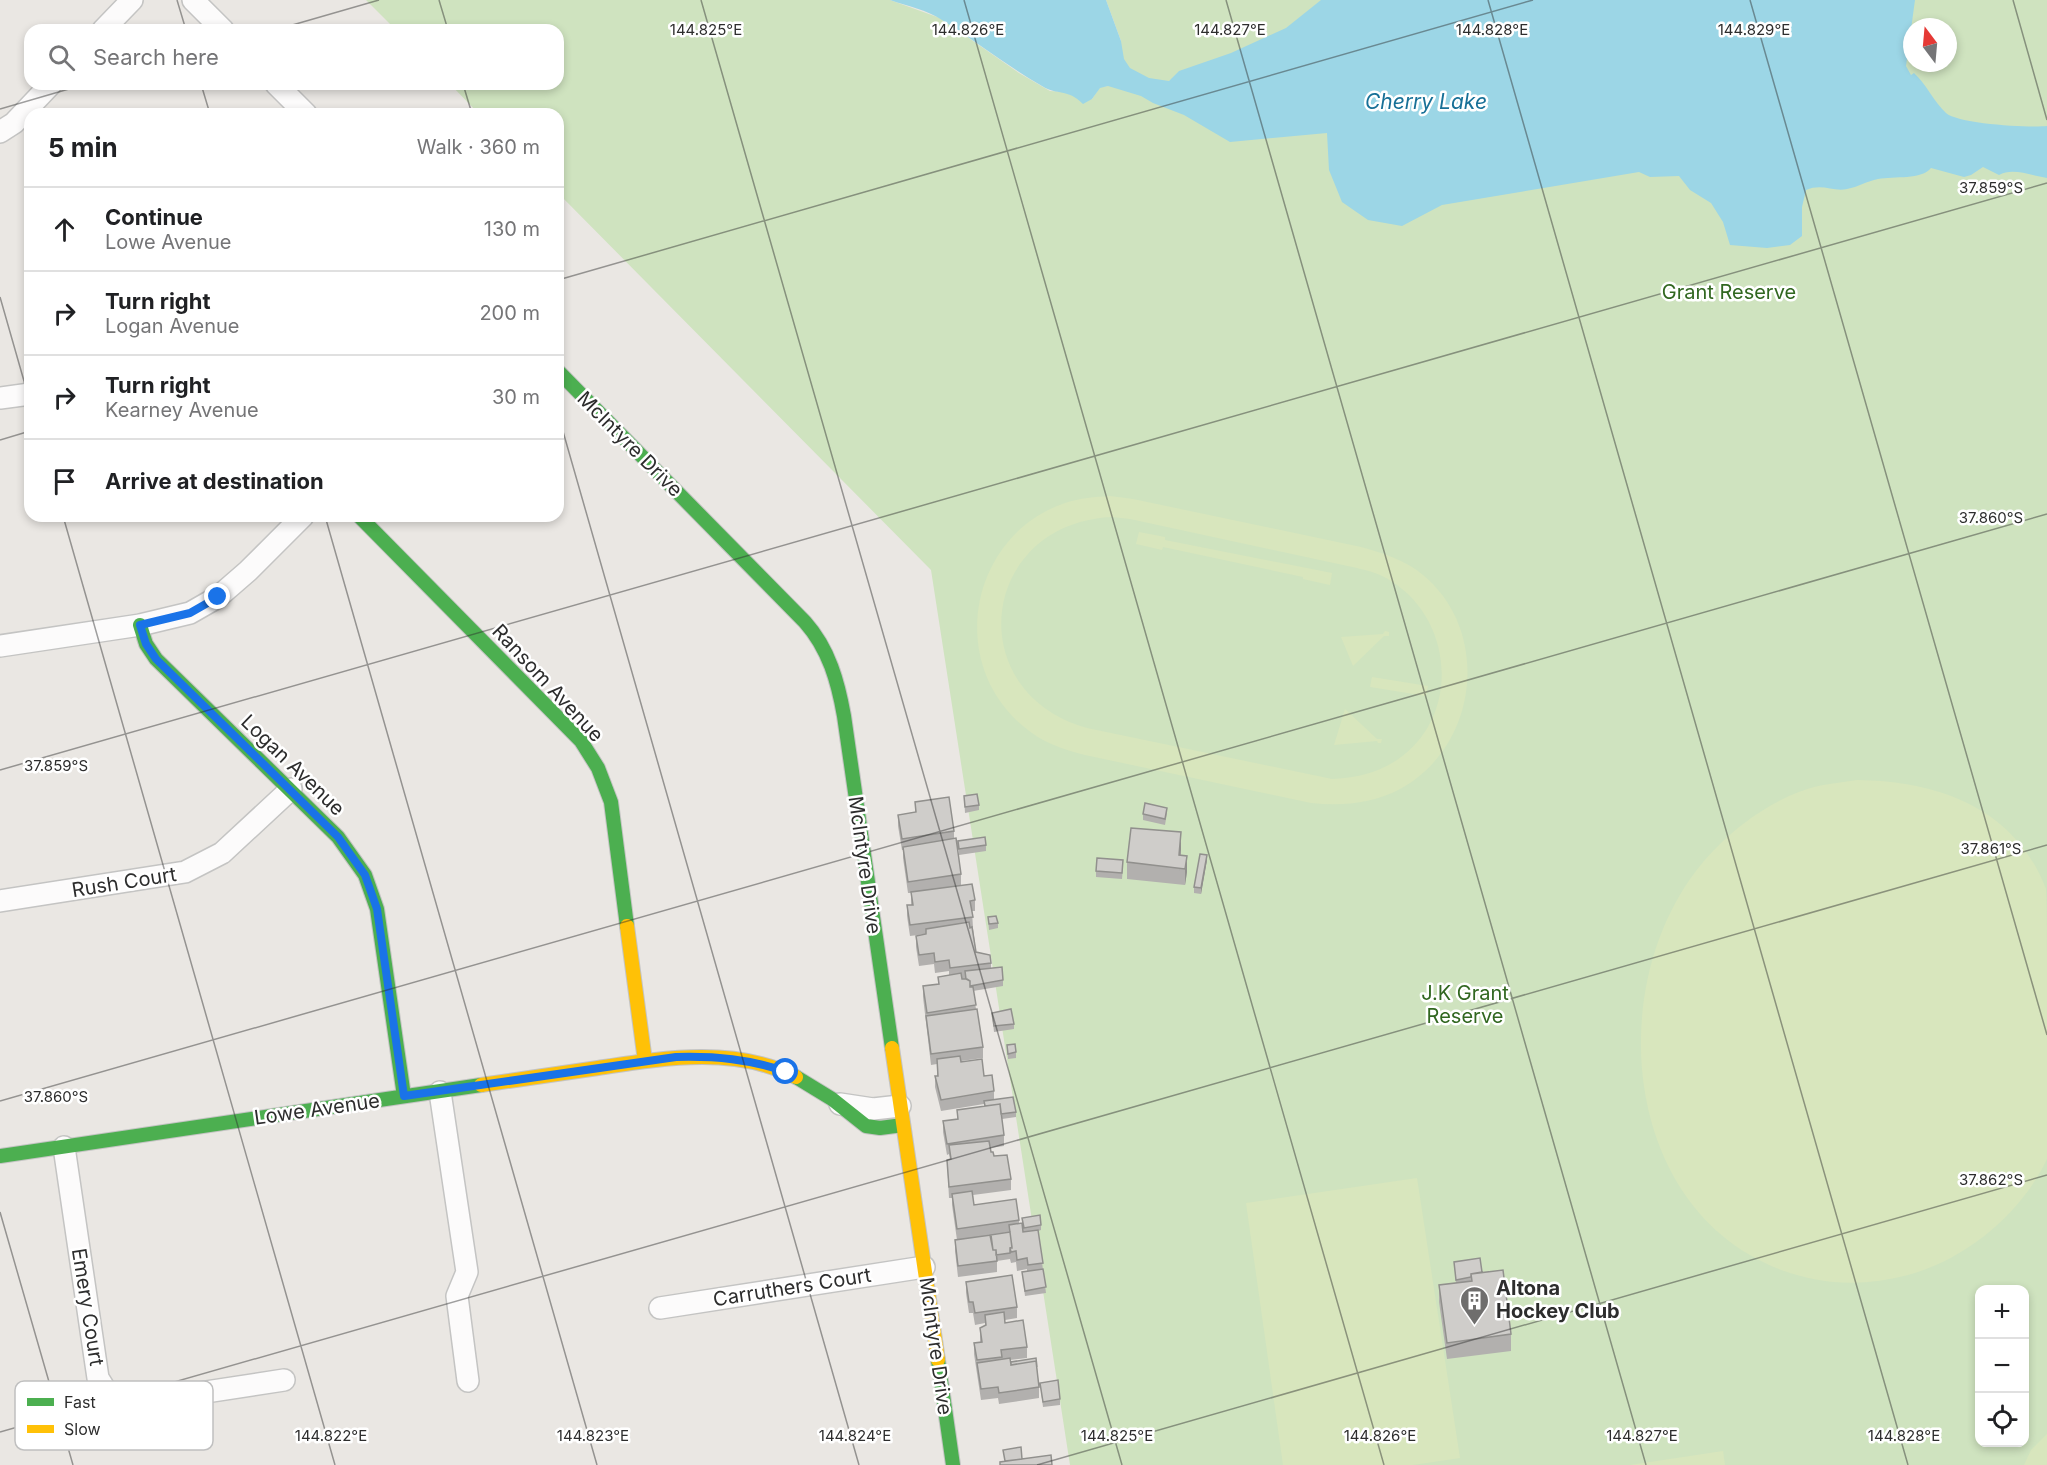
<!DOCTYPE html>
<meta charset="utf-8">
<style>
body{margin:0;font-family:Inter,sans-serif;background:#f2f2f2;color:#202124}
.controls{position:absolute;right:18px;bottom:18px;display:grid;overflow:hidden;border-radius:12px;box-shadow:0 3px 9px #0003}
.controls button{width:54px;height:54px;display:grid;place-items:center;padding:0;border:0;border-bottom:2px solid #e0e0e0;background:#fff;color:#202124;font:30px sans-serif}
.compass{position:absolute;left:1903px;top:18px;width:54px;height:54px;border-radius:50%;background:#fff;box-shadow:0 3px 9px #0003;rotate:344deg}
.stop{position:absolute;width:18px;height:18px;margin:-14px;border:4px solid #1a73e8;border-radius:50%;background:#fff}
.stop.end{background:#1a73e8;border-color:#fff;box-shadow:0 2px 6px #0008}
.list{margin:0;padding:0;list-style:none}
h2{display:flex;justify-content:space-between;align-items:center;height:78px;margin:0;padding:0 24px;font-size:26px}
h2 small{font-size:20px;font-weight:400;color:#757577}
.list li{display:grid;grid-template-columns:39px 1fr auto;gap:18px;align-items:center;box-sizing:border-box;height:84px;padding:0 24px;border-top:2px solid #e0e0e0}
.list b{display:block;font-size:22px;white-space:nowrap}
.list p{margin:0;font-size:20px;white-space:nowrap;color:#757577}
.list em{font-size:20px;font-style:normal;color:#757577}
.icon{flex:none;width:33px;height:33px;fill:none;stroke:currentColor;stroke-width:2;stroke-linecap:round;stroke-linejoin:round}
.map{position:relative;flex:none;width:2047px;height:1465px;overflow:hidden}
.search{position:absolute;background:#fff;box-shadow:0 3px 9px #0003;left:24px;top:24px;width:540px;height:66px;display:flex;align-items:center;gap:15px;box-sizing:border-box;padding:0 21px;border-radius:18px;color:#757577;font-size:22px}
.panel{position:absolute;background:#fff;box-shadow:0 3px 9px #0003;left:24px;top:108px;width:540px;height:414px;border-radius:18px}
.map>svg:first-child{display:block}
.green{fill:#cfe3bf;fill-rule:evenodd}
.pitch{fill:#d8e6bd;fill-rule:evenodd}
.water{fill:#9cd6e6}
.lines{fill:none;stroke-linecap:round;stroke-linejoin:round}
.street-casing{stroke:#c4c4c3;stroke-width:24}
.fast-casing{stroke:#c4c4c3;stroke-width:16}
.slow-casing{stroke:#c4c4c3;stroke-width:16}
.street{stroke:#fcfbfb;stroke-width:21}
.fast{stroke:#4caf50;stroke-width:14}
.slow{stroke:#ffc107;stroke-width:14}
.wall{fill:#b2b0ae}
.shaded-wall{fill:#91908d}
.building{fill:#cfcdca;stroke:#91908d;stroke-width:1.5}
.route{stroke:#1a73e8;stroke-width:8}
.ticks{fill:none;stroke:#2d2d2d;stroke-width:1.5;stroke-opacity:0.45}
.labels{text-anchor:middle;stroke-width:5;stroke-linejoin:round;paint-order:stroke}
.park-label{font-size:20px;fill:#316720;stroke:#fff}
.street-label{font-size:20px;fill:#2d2d2d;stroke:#fff}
.poi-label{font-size:20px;font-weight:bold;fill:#2d2d2d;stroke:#fff;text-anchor:start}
.water-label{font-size:21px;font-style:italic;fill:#177097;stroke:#fff}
.key{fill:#fff;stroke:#c0c0c0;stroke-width:1.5}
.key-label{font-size:16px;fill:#2d2d2d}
.ticks-label{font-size:15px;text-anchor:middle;fill:#2d2d2d;stroke:#fff;stroke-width:5;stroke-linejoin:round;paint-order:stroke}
</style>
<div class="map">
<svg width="2047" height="1465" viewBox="0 0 2047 1465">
<rect width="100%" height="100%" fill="#eae7e3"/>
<!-- green -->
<path class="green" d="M366,0h524l50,18 79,55 31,18 17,1 8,4 17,3 8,-12 8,-1 13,-45 -15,-41h941v1465h-977l-139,-895 -373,-377v-79h-79l-29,-30h108v-54h-162zM1912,27h36v36h-36zM1980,1290h44v152h-44z"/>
<!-- pitch -->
<path class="pitch" d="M1110,496l23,3 228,48c21,6 45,13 62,28 69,57 55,172 -23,214 -28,15 -58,17 -89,14l-226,-48c-23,-6 -44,-13 -62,-29 -77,-64 -53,-191 42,-223 15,-5 30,-6 45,-7zM1112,517l18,2 227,49c12,3 24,6 34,13 63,39 70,136 6,179 -20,13 -41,18 -65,19l-245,-51c-128,-36 -107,-205 25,-211z
M1139,532l26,5v3l167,33 -2,12 -27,-6v-2l-140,-30 -1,3 -26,-6z
M1385,631l4,1v4h-5l-31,30 -12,-29 42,-3z
M1372,677l56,9 -2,10 -56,-9z
M1345,709l32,30h5l-1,4h-3l-1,-2 -43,4z
M1857,780c81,1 158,28 189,109 1,12 1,49 1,64 0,69 0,137 0,206 -26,55 -81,100 -139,116 -48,13 -97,10 -143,-12 -142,-67 -158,-276 -69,-392 30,-39 78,-76 127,-86 11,-2 23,-3 34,-5z
M1417,1178l43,280 -47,7h-130l-37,-262z
M2047,1434v31h-23l7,-15z
M1723,1451l2,14h-95z"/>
<!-- water -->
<path class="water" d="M890,0h216l15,41 3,18 6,9 19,10 20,3 10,-10 52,-18 55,-25 35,-28h594l-9,66 5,9 3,-2c13,12 20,29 32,40 12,11 84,15 101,13v52c-15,-2 -34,-11 -48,-3l-16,-8 -12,8 -7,2 -33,-9c-9,12 -37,8 -53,11 -11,2 -20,8 -31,10 -14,3 -25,-6 -41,1l-4,17v29l-12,9 -23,3 -37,-3 -7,-23 -12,-19 -21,-13 -11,-14 -29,1 -11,-5 -197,33 -40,21 -34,-6 -26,-18 -13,-32 -2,-37 -97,9 -46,-27 -31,-12 -12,-7 -33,-10 -8,2 -8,11 -9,5c-16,-16 -25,-8 -41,-18 -35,-20 -66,-45 -100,-66 -15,-10 -35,-14 -52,-20z"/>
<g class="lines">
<defs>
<path id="street" d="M193,0l30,30
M103,30l29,-30
M276,84l30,30
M0,132l14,-9 37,-39
M0,398l30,-4
M0,646l140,-21 50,-12 28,-16 30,-26 55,-55
M0,901l185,-29 37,-19 69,-64
M440,1092l27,180 -10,24 11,85
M840,1104l33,5 27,-3
M64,1147l34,231 10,16 16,8 49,-5 111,-17
M660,1308l264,-41"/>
<path id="fast" d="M558,371l247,251c24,27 33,60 39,94l48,332
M359,516l222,225 17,27 13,34 16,124
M140,625l6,19 10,15 182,178 27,38 12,34 27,187
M796,1077l36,22 34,27 14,2 23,-3
M0,1156l481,-71
M938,1360l15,105"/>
<path id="slow" d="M627,926l18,135
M892,1048l46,312
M481,1085c39,-6 78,-11 117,-17 66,-10 136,-22 198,9"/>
</defs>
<!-- street casing -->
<use href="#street" class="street-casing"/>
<!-- fast casing -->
<use href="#fast" class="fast-casing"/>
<!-- slow casing -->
<use href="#slow" class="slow-casing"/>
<!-- street -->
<use href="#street" class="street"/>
<!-- fast -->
<use href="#fast" class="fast"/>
<!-- slow -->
<use href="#slow" class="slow"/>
</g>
<!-- wall -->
<path class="wall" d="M964,796l15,9v5l-14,3z
M915,802l39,29v8l7,35v11l14,15v11h-3l1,17 3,24 15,11v5l12,12v6l-30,5 3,18 7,38v11l-22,3v1l23,14 10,15v9l22,12v5l-14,2 2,16v11l-14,2 1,4 20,27v11l-38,5 1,10 45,15v4h3v-6l19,7v5l-3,1 8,62 -21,3 -3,-24 5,-1v-2l-10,2 -1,-9 -5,1 -1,-4 -13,2v11l-39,5 -3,-26v-11h2l-5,-35v-7h-3l-2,-38 3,-1 -1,-5 -2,1 -4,-23v-11l14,-2v-9l27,-3v-3l-43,7 -6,-24v-11h2v-12l-6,1 -8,-68v-11l15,-2v-7l11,-2v-4l-14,2 -1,-9 -15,2 -3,-19v-11l10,-2 -16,2 -3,-20v-11h4v-12h-3l-5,-35v-8h-1l-4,-24v-11l17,-3z
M1167,813l-2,12 -22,-5v-6z
M958,841l28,4v6l-27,4z
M1181,849v6l6,17 -2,13 -58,-6v-17z
M1207,860l-6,34 -7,-1v-6z
M1123,866l-1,13 -26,-2v-6z
M988,917l10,6v5l-9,2z
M992,1013l22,11v5l-20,3z
M1007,1045l9,7v6l-8,1z
M1454,1262l28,10 29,62v17l-64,8 -8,-57v-17l17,-2z
M966,1282l51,25v11l-12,2v3l22,24v11l-17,2 1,2 26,5 2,20v11l-40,6 -1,-6 -17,2 -7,-46v-11l6,-1v-14l5,-2v-3l-10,2 -2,-12h-4l-3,-20z
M1040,1383l20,16v6l-17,2z"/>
<!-- shaded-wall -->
<path class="shaded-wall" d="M1181,832v17l-2,22v-16z
M1207,855v5l-6,34v-6z
M1187,856v16l-2,13v-16z"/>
<!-- building -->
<path class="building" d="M977,794l2,11 -14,2 -1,-11z
M949,797l5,34 -52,8 -4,-24 18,-3 -1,-10z
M1145,803l22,5 -2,11 -22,-5z
M1131,828l50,4 -2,23 8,1 -2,13 -58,-7z
M985,837l1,8 -27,4 -1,-8z
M956,838l5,36 -53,8 -5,-35z
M1200,854l7,1 -6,33 -7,-1z
M1097,858l26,2 -1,13 -26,-2z
M972,884l3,16 -5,1 3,16 -63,8 -3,-20h6l-2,-13z
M996,916l2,7 -9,1 -1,-7z
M969,922l1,6 2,-1 4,25 14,3 1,8 -41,5 -1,-8 -14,2 -1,-9 -15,2 -3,-19 10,-2v-5z
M1002,967l1,13 -33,6v-5l-4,-2 -1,-8z
M961,973l1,6h5l3,2v6h3l3,18 -49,8 -4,-27 16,-2 -1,-7z
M977,1009l6,38 -52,7 -5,-38z
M1011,1009l3,15 -20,2 -2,-13z
M1015,1044l1,8 -8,2 -1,-9z
M960,1056l1,6 21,-3 2,17 8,-1 2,16 -53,9 -6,-24h3l-1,-17z
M1013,1097l3,15 -15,2 -1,-10 -15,2 -1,-5z
M1000,1104l4,31 -57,9 -4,-23 15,-2 -1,-9z
M989,1141l2,11h2l1,4 13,-1 4,24 -62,8 -2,-27 4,-1 -2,-14z
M972,1191l2,14 42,-6 3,21 -62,9 -5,-35z
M1040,1215l1,10 -17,3 -2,-10z
M1022,1223l1,9 15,-2 5,33 -15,2 -1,-7 -10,2 -1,-9 -5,1 -1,-4 2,-1 -3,-22z
M1010,1232l2,16h-2v5l-14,2v-5h-3l-3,-15z
M991,1235l2,15h3l1,11 -39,5 -3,-26z
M1480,1258l2,14 -11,2v3l-15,3 -2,-18z
M1043,1269l3,18 -21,4 -3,-19z
M1503,1270l8,64 -64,9 -8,-58 33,-4 -1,-7z
M1012,1275l5,32 -42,6 -2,-11h-4l-3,-20z
M1004,1312l1,11 18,-3 4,27 -26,3 1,7 -25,3 -3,-17 8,-1 -2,-14 6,-3 -1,-10z
M1010,1358l1,7 25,-4 3,26 -40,6 -1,-6 -17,2 -4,-26z
M1036,1358l1,9 -1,-6 -25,4v-3z
M1058,1380l2,19 -17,3 -3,-19z
M1021,1447l1,12 -17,2 -2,-11z
M1051,1455l1,10h-52v-3z"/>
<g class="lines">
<!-- route -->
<path class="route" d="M218,597l-28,16 -50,12 6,19 10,15 182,178 27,38 12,34 27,187 272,-39c39,-1 74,2 110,15"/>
</g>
<!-- ticks -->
<path class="ticks" d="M177,0l9,30M439,0l9,30M701,0l421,1465M964,0l420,1465M1226,0l420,1465M1488,0l420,1465M1750,0l297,1035M2013,0l34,120M275,30l104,-30M201,84l9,30M463,84l9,30M0,109l86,-25M558,280l975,-280M0,297l30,105M558,414l301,1051M0,440l30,-9M63,516l272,949M325,516l272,949M0,770l2047,-587M0,1101l2047,-587M0,1212l73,253M0,1432l2047,-587M1037,1465l1010,-290"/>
<!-- icons -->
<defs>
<symbol id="building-pin" viewBox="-11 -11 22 30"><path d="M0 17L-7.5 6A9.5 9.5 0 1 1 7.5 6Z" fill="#6f6e6d" stroke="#fff"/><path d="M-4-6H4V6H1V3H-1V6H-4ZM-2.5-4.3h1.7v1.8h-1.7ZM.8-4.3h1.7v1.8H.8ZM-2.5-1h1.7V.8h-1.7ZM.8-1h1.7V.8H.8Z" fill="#fff"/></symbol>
</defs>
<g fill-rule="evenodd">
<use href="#building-pin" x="1458" y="1284" width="33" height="45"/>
</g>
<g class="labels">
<!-- park labels -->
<g class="park-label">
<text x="1729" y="299">Grant Reserve</text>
<text x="1465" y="1000">J.K Grant<tspan x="1465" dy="23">Reserve</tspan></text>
</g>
<!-- street labels -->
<g class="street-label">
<text transform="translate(630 444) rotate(45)" y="7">McIntyre Drive</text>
<text transform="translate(548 683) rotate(47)" y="7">Ransom Avenue</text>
<text transform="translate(293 765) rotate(44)" y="7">Logan Avenue</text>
<text transform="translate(865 865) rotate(82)" y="7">McIntyre Drive</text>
<text transform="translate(124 882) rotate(-9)" y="7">Rush Court</text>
<text transform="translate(317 1109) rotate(-8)" y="7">Lowe Avenue</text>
<text transform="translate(792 1287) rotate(-9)" y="7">Carruthers Court</text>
<text transform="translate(88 1307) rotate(81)" y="7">Emery Court</text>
<text transform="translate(936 1346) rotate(82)" y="7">McIntyre Drive</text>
</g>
<!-- poi labels -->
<g class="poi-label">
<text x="1496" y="1295">Altona<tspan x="1496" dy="23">Hockey Club</tspan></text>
</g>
<!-- water labels -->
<g class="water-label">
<text x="1426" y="109">Cherry Lake</text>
</g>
</g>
<!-- legend -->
<rect x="15" y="1381" width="198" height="69" rx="9" class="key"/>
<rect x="27" y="1398" width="27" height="8" fill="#4caf50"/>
<rect x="27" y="1425" width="27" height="8" fill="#ffc107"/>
<g class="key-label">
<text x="64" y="1408">Fast</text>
<text x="64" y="1435">Slow</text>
</g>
<g class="ticks-label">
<text x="706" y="35">144.825°E</text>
<text x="968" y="35">144.826°E</text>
<text x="1230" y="35">144.827°E</text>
<text x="1492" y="35">144.828°E</text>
<text x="1754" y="35">144.829°E</text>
<text x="1991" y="193">37.859°S</text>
<text x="1991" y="523">37.860°S</text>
<text x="56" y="771">37.859°S</text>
<text x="1991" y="854">37.861°S</text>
<text x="56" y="1102">37.860°S</text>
<text x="1991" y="1185">37.862°S</text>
<text x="331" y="1441">144.822°E</text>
<text x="593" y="1441">144.823°E</text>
<text x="855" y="1441">144.824°E</text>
<text x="1117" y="1441">144.825°E</text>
<text x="1380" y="1441">144.826°E</text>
<text x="1642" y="1441">144.827°E</text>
<text x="1904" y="1441">144.828°E</text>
</g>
</svg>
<div class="controls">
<button>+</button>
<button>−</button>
<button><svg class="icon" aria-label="locate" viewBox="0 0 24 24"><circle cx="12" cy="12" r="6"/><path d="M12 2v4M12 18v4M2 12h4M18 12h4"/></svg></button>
</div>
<svg class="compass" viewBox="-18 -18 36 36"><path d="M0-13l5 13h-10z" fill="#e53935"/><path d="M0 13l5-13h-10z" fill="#757577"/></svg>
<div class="stop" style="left:786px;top:1072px"></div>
<div class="stop end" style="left:218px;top:597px"></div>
<div class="search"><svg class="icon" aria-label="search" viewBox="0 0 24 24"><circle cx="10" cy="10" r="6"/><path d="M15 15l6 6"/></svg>Search here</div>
<section class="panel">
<h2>5 min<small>Walk · 360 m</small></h2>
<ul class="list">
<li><svg class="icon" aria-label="ahead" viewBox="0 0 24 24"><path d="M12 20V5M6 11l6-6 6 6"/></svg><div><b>Continue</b><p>Lowe Avenue</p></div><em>130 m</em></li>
<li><svg class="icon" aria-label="right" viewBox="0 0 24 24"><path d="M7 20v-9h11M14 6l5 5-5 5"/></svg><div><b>Turn right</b><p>Logan Avenue</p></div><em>200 m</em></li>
<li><svg class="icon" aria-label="right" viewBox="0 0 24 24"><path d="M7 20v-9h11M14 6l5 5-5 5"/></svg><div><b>Turn right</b><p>Kearney Avenue</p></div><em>30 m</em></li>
<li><svg class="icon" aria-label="arrive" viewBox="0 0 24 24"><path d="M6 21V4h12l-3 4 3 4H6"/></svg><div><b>Arrive at destination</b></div></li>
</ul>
</section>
</div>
